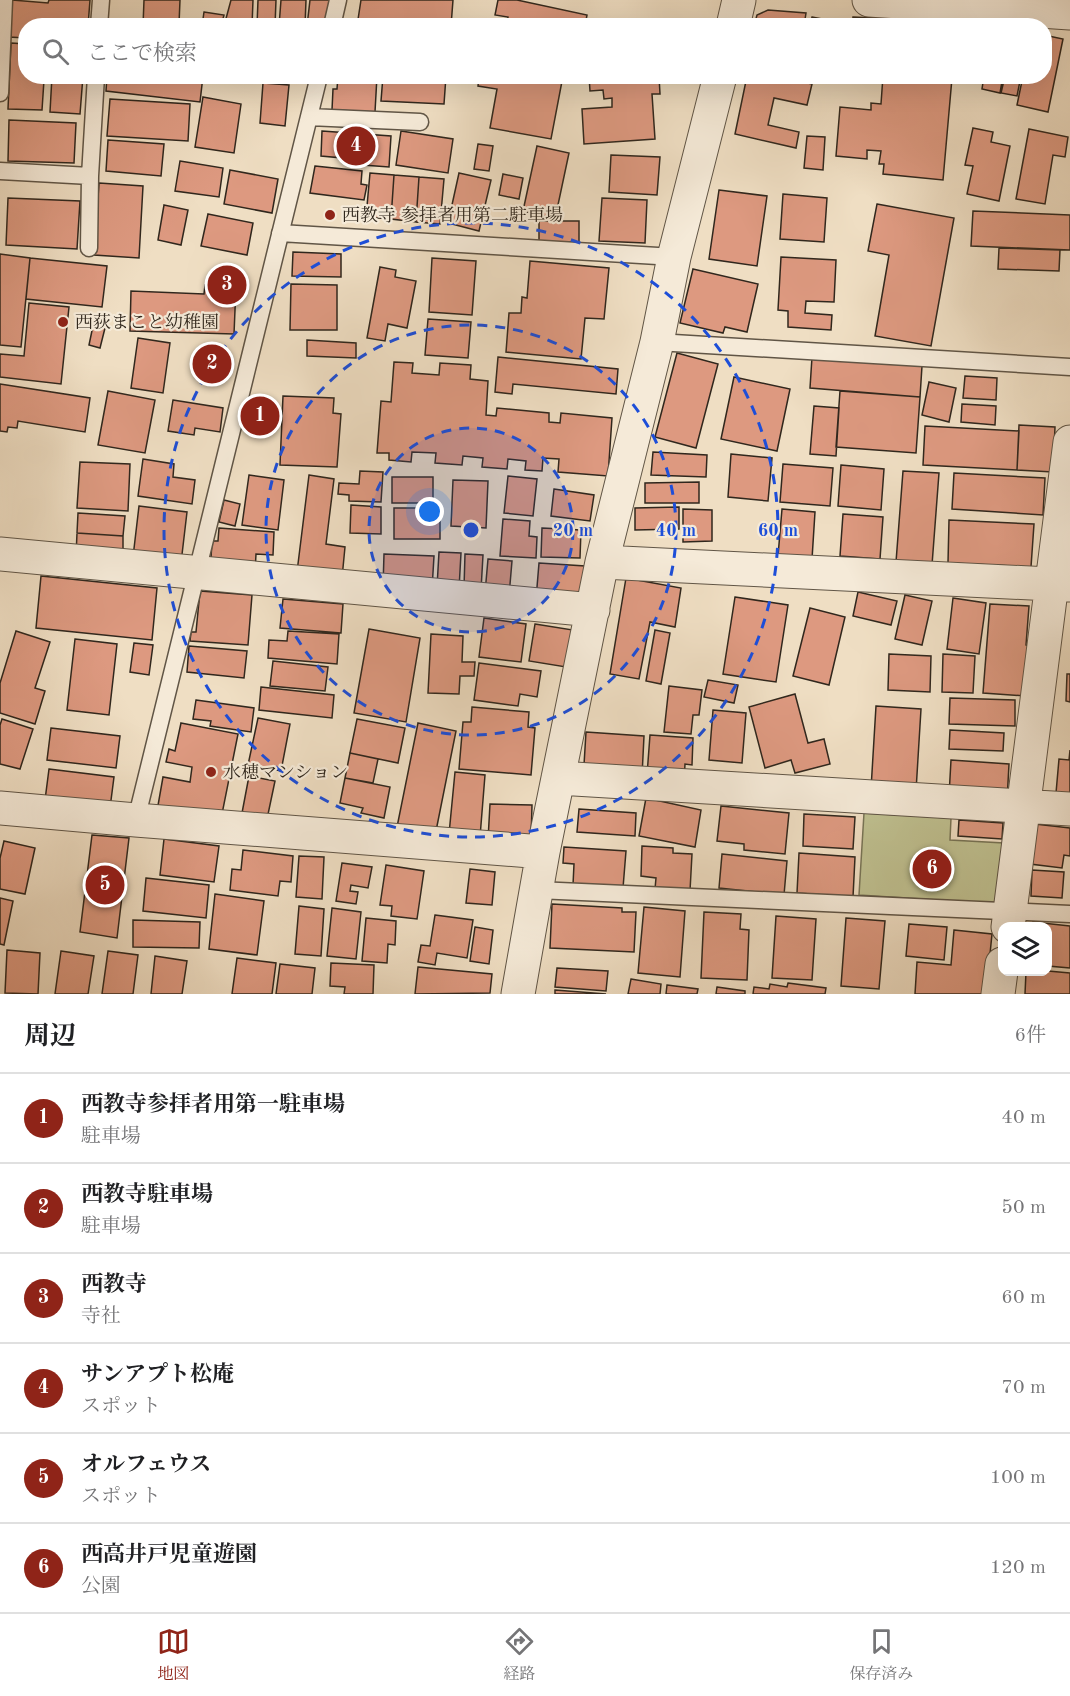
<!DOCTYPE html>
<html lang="ja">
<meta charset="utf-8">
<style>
body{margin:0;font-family:"Old Standard TT","Noto Serif JP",serif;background:#f6f6f6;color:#202124}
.controls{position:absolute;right:18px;bottom:18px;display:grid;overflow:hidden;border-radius:12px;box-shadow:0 6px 24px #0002}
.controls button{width:54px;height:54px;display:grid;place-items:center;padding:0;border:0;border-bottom:2px solid #e0e0e0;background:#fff;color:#202124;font:30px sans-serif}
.you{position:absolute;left:430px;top:512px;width:21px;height:21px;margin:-15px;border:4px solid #fff;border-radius:50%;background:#1a73e8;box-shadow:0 0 0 9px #1a73e833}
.badge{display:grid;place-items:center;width:39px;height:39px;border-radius:50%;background:#8f2418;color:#fff;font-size:20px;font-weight:700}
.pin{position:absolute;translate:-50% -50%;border:3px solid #fff;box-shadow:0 2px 6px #0006}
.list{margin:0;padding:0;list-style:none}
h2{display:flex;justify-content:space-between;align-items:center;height:78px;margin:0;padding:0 24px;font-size:26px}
h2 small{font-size:20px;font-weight:400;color:#757577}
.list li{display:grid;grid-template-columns:39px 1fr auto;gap:18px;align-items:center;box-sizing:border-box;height:90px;padding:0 24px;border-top:2px solid #e0e0e0}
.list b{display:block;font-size:22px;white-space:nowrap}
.list p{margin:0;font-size:20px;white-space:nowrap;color:#757577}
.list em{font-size:20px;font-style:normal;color:#757577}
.icon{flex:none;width:33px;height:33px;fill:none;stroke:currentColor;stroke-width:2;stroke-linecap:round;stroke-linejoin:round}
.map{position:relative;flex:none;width:1070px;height:994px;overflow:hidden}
.search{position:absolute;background:#fff;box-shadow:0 6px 24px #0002;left:18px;right:18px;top:18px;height:66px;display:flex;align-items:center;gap:15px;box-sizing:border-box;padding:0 21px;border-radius:24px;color:#757577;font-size:22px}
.sheet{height:618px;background:#fff}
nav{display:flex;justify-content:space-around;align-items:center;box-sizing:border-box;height:84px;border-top:2px solid #e0e0e0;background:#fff;font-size:16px;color:#757577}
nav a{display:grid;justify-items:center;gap:3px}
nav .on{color:#8f2418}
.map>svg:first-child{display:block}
.green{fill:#bfc090;stroke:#787456;stroke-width:1.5}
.building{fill:#dd9980;stroke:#30271d;stroke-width:1.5}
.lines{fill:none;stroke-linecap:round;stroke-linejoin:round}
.service-casing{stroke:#605546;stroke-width:19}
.minor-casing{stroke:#605546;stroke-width:35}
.service{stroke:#f5ead8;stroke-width:16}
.minor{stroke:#f5ead8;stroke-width:33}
.ring{fill:none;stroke:#1d4ed8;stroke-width:3;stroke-dasharray:10 8}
.poi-dot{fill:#8f2418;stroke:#f5ead8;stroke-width:2}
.labels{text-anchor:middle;stroke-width:4.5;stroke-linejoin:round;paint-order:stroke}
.poi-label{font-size:18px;fill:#30271d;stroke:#f5ead8;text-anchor:start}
.centre{fill:#1d4ed8;stroke:#f5ead8;stroke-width:3}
.ring-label{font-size:18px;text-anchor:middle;font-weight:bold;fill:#1d4ed8;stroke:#f5ead8;stroke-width:4.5;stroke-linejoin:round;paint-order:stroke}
</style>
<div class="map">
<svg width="1070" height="994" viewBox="0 0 1070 994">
<rect width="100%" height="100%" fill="#efdec3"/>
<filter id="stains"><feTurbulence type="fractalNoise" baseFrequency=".00333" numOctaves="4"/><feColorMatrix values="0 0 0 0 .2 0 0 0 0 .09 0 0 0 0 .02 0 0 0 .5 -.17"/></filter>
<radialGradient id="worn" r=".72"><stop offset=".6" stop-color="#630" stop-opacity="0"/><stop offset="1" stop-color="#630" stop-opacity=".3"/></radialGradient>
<!-- green -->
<path class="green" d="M864,813l87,5 -1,22 54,3 -3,61 -142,-9z"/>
<!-- building -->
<path class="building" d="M12,0l36,3 1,-3h41l-2,26h-62v12l-17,-1z
M144,0h36l-1,24 -36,2z
M231,0h22l-1,26h-28z
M258,0h18l-1,26h-18z
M281,0h25l-1,26h-26z
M310,0h20l-4,26h-19z
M361,0h92l-2,26h-94z
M498,0h19l70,15 -2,11h-79l2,-9 -13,-2z
M768,10l38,3 -2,13h-50l3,-11z
M204,12l20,3 -3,11h-19z
M812,17l31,6 -1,3h-32z
M853,17l128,6v3h-129z
M1044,35l19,4 -15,73 -31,-7 6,-29h21z
M11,43l15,1v32h22l-1,4h-3l-2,30 -34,-1z
M52,76h31l-3,38 -30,-2z
M107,76h96l-3,26 -94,-11z
M338,76h39l-2,36 -43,-2 1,-21h4z
M383,76h63l-2,28 -63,-3z
M479,76h84l-12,63 -61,-11 7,-39 -19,-3z
M589,76h70l1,18h-8l3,45 -71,5 -2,-35 30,-2v-9l-8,1 -1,-9 -13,1z
M747,76h30l35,8 -5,21 -33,-7 -6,27 31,7 -3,16 -61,-14z
M883,76l69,2 -9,102 -60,-6 1,-10h-5l2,-13 -14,-1v9l-31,-3 4,-49 31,3v-7l10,1z
M984,76h19l-3,17 -18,-4z
M1005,76h16l-4,20 -16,-3z
M263,83l26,2 -4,41 -25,-3z
M203,97l38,7 -7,49 -39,-6z
M110,99l80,5 -2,37 -81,-5z
M9,120l67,3 -2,40 -66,-2z
M973,128l20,4 -2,10 19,4 -11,55 -32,-7 6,-28 -8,-1z
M1029,129l39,8 -3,20 -12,-2 -8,49 -29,-5z
M322,131l69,5 -2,31 -26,-2 1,-5 -43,-4z
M401,131l52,8 -5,34 -52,-8z
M807,136l18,1 -2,33 -19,-2z
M108,140l56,4 -3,32 -55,-5z
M478,144l15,2 -4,25 -15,-2z
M537,146l32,7 -14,66 -32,-8z
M611,155l49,2 -3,38 -48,-3z
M180,161l43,7 -4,29 -44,-6z
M315,166l47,5 -1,13 6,1 -3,15 -54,-7z
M230,170l48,9 -6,34 -48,-9z
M370,173l24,2 -3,44 -25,-2z
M459,173l32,7 -12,51 -31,-8z
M503,174l20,4 -4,21 -20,-4z
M394,175l25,2 -3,45 -25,-3z
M419,177l25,2 -4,45 -24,-2z
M99,183l44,3 -4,72 -45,-3z
M719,190l48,6 -10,70 -48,-7z
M783,194l44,4 -3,44 -44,-3z
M8,198l72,3 -3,48 -71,-4z
M602,198l45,2 -2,43 -46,-2z
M877,204l77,14 -23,128 -56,-10 14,-81 -21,-4z
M164,205l24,5 -7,35 -23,-5z
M973,211l97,4v35l-99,-4z
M208,214l45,9 -6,32 -46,-9z
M539,221h40v21h-40z
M999,248l61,2 -1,21 -61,-2z
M293,252l48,2v23l-49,-1z
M0,254l30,4 -9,89 -21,-2z
M781,257l55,3 -2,42 -28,-1 -1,12 27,2 -1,15 -43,-3v-16l-10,-1z
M30,258l77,8 -5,41 -76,-8z
M432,258l44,3 -4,54 -43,-3z
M530,261l79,7 -5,51 -19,-1 -4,41 -75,-7 3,-39h12l1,-16 5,1z
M380,267l16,3 -1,7 21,4 -9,47 -19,-4 -3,17 -18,-3z
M693,269l65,15 -11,48 -22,-5 -2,6 -43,-10z
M291,284l46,1v45h-47z
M205,285l31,1 -2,48 -104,-3 1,-40 73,3z
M29,303l40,4 -8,77 -61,-7v-23l24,2z
M428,319l43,3 -3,36 -43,-3z
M94,321l12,3 -6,24 -11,-3z
M138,338l32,5 -7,50 -32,-5z
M307,340l49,3v15l-49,-2z
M677,353l41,11 -22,84 -41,-11z
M498,357l120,12 -2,25 -103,-10 -1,10 -17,-2z
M812,357l110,9 -2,31 -110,-9z
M394,362l19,1 -1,10 27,2 1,-12 31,2 -1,14 18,2 -2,34 10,1 1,-8 52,5v9l11,1 1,-10 51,5 -4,58 -50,-4 1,-13 -16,-1 -1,13 -17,-1 1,-9 -18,-2 -1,10 -25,-2 1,-9 -20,-2 -1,9 -27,-2 1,-10 -24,-1 -1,10 -22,-2v-7h-12l4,-52 10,1z
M965,376l32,2 -1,22 -33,-2z
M734,377l56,12 -13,62 -56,-12z
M929,382l27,6 -7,34 -27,-7z
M0,384l90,14 -5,34 -67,-11 -1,7 -9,-1 -1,5 -7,-1z
M108,391l47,9 -10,53 -47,-8z
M840,391l80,6 -4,56 -80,-6z
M283,396l51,2 -1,15 8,1 -4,53 -57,-2z
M173,400l50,8 -3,24 -25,-4 -1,7 -26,-4z
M962,404l34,2 -1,19 -34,-3z
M814,406l25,2 -3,48 -26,-2z
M1019,425l36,2 -2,45 -36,-2z
M925,426l94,5 -2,39 -94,-5z
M653,452l54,3 -1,22 -55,-2z
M731,454l41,4 -4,43 -40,-4z
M143,459l31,5 -1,13 22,3 -3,24 -54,-8z
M80,462l50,2 -2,47 -51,-3z
M783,464l50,4 -3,38 -50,-4z
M841,465l43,4 -3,41 -43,-4z
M360,471l23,1 -2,30 -32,-1v-6l-11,-1 1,-11 20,1z
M903,471l36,2 -7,92 -36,-3z
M954,473l91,5 -2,37 -91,-6z
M249,475l35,5 -6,50 -36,-5z
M309,475l25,4 -8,65 19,3 -3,31 -45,-6z
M508,476l29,3 -4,37 -29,-3z
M392,477h41v26h-41z
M453,480l35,1 -2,47 -35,-2z
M699,482v21h-54v-20z
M554,489l40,6 -4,26 -39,-5z
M224,500l16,4 -5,22 -16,-4z
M351,505l30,2v27l-31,-1z
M139,506l48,6 -6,51 -48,-6z
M679,507v22l-44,1v-22z
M394,508h46v31h-46z
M683,509l29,1v31l-29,1z
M782,509l33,3 -3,47 -34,-3z
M78,513l47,3 -2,20 -46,-3z
M843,514l40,3 -3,42 -40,-3z
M503,519l27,2 -1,15 8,1 -1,21 -36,-2z
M949,520l85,4 -3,43 -83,-4z
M219,528l55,4 -1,23 -17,-1 -1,19 -44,-15 1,-17h6z
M542,528l39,2 -1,28 -39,-1z
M77,533l46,3v23l-47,-3z
M439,552l22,1 -2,36 -22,-2z
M384,554l50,2 -2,33 -49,-2z
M465,554l18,1 -2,35 -17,-2z
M488,559l24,2 -3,35 -24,-3z
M539,563l46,3 -2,36 -47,-3z
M41,576l116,12 -5,52 -116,-12z
M626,578l55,10 -6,39 -25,-5 -11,57 -29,-5z
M200,591l52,4 -4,50 -58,-4 1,-9h5z
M858,592l39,9 -6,24 -38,-9z
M905,595l27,6 -10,44 -27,-6z
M735,597l53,8 -12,77 -53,-8z
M953,598l33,5 -7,51 -32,-5z
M283,599l60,5 -2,29 -61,-5z
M990,604l39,2 -3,39 3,1 -3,50 -43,-3z
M810,608l35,9 -16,68 -36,-9z
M484,618l42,6 -5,38 -42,-5z
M535,624l38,6 -7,37 -37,-6z
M369,629l51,9 -14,84 -52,-9z
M655,630l15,3 -9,51 -15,-3z
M16,631l34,11 -15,46 10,3 -10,33 -35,-11v-30z
M288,631l51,3 -2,30 -69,-6 1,-18 18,1z
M431,634l32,2 -1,26h13l-1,14h-14l-1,18 -31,-1z
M75,639l42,5 -8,71 -42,-5z
M134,643l19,2 -4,30 -19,-3z
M189,646l58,5 -3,27 -57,-6z
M889,654l42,2 -1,36 -42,-2z
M943,654l32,2 -2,37 -31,-1z
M273,661l55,6 -3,24 -55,-5z
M479,663l62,8 -4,26 -17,-3 -2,12 -44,-6z
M1067,674h3v28l-4,-1z
M708,680l30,5 -4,18 -30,-6z
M669,686l33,4 -3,25h-6l-2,19 -27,-2z
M261,687l73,8 -2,23 -73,-8z
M795,694l13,49 16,-4 6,25 -35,9 -4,-13 -26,8 -16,-61z
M950,698l65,2v26l-66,-2z
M196,700l58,8 -3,24 -41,-6 1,-5 -18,-2z
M876,706l45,3 -5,82 -45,-2z
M472,707l57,5 -1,15 7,1 -4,47 -72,-6 4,-47h8z
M713,710l33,3 -4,50 -33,-3z
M258,718l32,6 -9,47 -33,-6z
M2,719l31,10 -13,40 -20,-5v-39z
M357,719l48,9 -7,35 -48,-10z
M181,723l57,11 -17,85 -64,-8 6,-34 27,5 2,-15 -26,-5 3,-13 6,2z
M418,723l38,8 -21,105 -38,-9z
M51,728l69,8 -4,32 -69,-8z
M950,730l54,3 -1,18 -54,-2z
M586,732l58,4 -2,40 -58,-11z
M650,735l43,3 -1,27 -7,-1 -1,18 -37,-7z
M1070,750v44l-14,-1 3,-34 10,1z
M350,753l28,6 -5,24 -28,-5z
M951,760l58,4 -2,37 -58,-5z
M49,769l65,8 -4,31 -65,-8z
M455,772l30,3 -5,62 -31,-3z
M249,776l26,5 -8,38 -25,-6z
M345,778l45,9 -6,31 -23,-5 2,-5 -23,-5z
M646,798l55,12 -6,37 -56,-11z
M490,804l42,1 -1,37 -43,-2z
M721,806l68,7 -4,41 -41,-4v-6l-27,-3z
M579,809l57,4 -1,23 -58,-4z
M804,814l51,3 -2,32 -50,-3z
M959,820l44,3 -1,16 -44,-3z
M1035,824l35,4v28l-6,-1 -2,13 -32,-4z
M92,835l37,3 -12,100 -37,-6z
M164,839l55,7 -5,36 -54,-7z
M4,841l31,7 -10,46 -25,-5v-31z
M642,846l31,2v5l19,1 -2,37 -35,-2 1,-11 -15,-2z
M564,847l62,4 -3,37 -50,-3 1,-21 -11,-1z
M243,850l50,6 -2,26 -11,-1 -2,15 -48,-6 2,-21 9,1z
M799,853l56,4 -2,40 -56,-4z
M722,854l65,7 -3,34 -65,-7z
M299,856l25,1 -2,42 -26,-2z
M342,863l30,4 -4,21 -17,-3 -1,6 8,1 -2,12 -20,-3z
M386,865l38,6 -7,48 -26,-3 1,-10 -12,-1z
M470,869l25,3 -3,33 -26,-2z
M1032,870l32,2 -2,26 -31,-2z
M146,878l63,7 -3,33 -63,-7z
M215,894l49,7 -7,54 -48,-6z
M0,898l13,3 -9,44 -4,-1z
M552,904l70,4v4h14l-2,40 -84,-4z
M299,906l25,3 -3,47 -26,-2z
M644,907l41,4 -5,66 -42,-4z
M332,908l29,4 -5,47 -29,-3z
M704,912l37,2 -1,15 9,1 -2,50 -46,-2z
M435,915l38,5 -6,38 -30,-5 -2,12 -17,-3 3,-17 9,1z
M776,916l40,3 -4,61 -40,-2z
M366,918l30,3 -1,24 -7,-1 -1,19 -25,-2z
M846,918l39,3 -6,68 -38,-3z
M133,920l67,2 -1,26 -66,-1z
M1033,922l37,4v42l-22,-2v-39h-15z
M909,924l38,3 -3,33 -38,-4z
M475,927l18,3 -4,34 -19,-3z
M954,930l38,4 -6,60h-71l2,-32 34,3z
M7,950l33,3 -2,41 -33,-1z
M61,951l33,5 -6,38h-33z
M108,951l30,4 -5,39h-31z
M155,956l32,5 -5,33h-31z
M237,958l39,5 -4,31h-40z
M331,963l43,2 -1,29h-29l1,-7 -15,-1z
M280,964l35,4 -3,26h-36z
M418,967l74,7 -2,19 -75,1z
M557,968l51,3 -2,20 -51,-4z
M1048,971l22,2v21h-45l1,-22z
M631,979l30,5 -1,10h-32z
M788,983l38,5 -1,6h-72l1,-7 15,2 1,-5 17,3z
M667,985l31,4 -1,5h-31z
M717,987l28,4v3h-29z
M555,990l51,4h-51z"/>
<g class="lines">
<defs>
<path id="service" d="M99,26l2,-26
M332,26l6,-26
M0,93l4,-93
M309,117l111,5
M0,171l90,5
M280,233l394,24
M89,248l1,-72 6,-100
M657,342l413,25
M136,820l183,-744
M537,890l533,24"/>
<path id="minor" d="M869,0l201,13
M733,26l6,-26
M0,554l593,56
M602,562l468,23
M558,778l512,31
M0,808l136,12 407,32
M1008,927l62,-485
M518,994l25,-142 59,-290 55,-220 17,-85 46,-181
M998,994l4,-30"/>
</defs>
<!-- service casing -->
<use href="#service" class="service-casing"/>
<!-- minor casing -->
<use href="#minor" class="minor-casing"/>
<!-- service -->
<use href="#service" class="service"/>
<!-- minor -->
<use href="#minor" class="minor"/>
</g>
<!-- distance rings -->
<circle cx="471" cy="530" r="102" fill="#1d4ed8" fill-opacity=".12"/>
<g class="ring">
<circle cx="471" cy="530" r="102"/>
<circle cx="471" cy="530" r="205"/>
<circle cx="471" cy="530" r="307"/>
</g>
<!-- markers -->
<g class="poi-dot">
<circle cx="330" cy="215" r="6"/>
<circle cx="63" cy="322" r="6"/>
<circle cx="211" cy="772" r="6"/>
</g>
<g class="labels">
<!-- poi labels -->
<g class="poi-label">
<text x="342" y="221">西教寺 参拝者用第二駐車場</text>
<text x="75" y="328">西荻まこと幼稚園</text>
<text x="223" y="778">水穂マンション</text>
</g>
</g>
<circle cx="471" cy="530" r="9" class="centre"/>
<g class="ring-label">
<text x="573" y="536">20 m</text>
<text x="676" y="536">40 m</text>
<text x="778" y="536">60 m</text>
</g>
<rect width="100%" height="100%" filter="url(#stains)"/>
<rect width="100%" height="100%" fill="url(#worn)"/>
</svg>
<div class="controls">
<button><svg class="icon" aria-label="layers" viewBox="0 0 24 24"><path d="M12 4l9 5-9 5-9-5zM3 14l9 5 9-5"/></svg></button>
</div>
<div class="you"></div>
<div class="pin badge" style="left:260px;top:416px">1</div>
<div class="pin badge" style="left:212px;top:364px">2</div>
<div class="pin badge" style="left:227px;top:285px">3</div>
<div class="pin badge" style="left:356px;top:146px">4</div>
<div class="pin badge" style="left:105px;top:885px">5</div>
<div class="pin badge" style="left:932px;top:869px">6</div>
<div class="search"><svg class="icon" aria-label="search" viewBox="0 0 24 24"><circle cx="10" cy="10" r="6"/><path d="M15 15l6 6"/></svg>ここで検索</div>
</div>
<section class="sheet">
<h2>周辺<small>6件</small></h2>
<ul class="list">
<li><span class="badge">1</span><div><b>西教寺参拝者用第一駐車場</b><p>駐車場</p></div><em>40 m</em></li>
<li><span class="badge">2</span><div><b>西教寺駐車場</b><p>駐車場</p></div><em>50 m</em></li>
<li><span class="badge">3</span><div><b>西教寺</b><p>寺社</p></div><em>60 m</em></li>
<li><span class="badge">4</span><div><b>サンアプト松庵</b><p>スポット</p></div><em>70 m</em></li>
<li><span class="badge">5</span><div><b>オルフェウス</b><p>スポット</p></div><em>100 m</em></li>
<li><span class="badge">6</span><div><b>西高井戸児童遊園</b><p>公園</p></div><em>120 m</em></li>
</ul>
</section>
<nav>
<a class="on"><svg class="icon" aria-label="map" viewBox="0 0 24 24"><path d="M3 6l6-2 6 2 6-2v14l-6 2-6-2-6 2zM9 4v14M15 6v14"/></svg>地図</a>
<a><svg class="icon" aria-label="directions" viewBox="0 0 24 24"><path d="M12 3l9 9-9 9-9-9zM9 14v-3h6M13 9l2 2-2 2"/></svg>経路</a>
<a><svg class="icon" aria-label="saved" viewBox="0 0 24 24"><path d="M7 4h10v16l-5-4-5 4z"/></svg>保存済み</a>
</nav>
